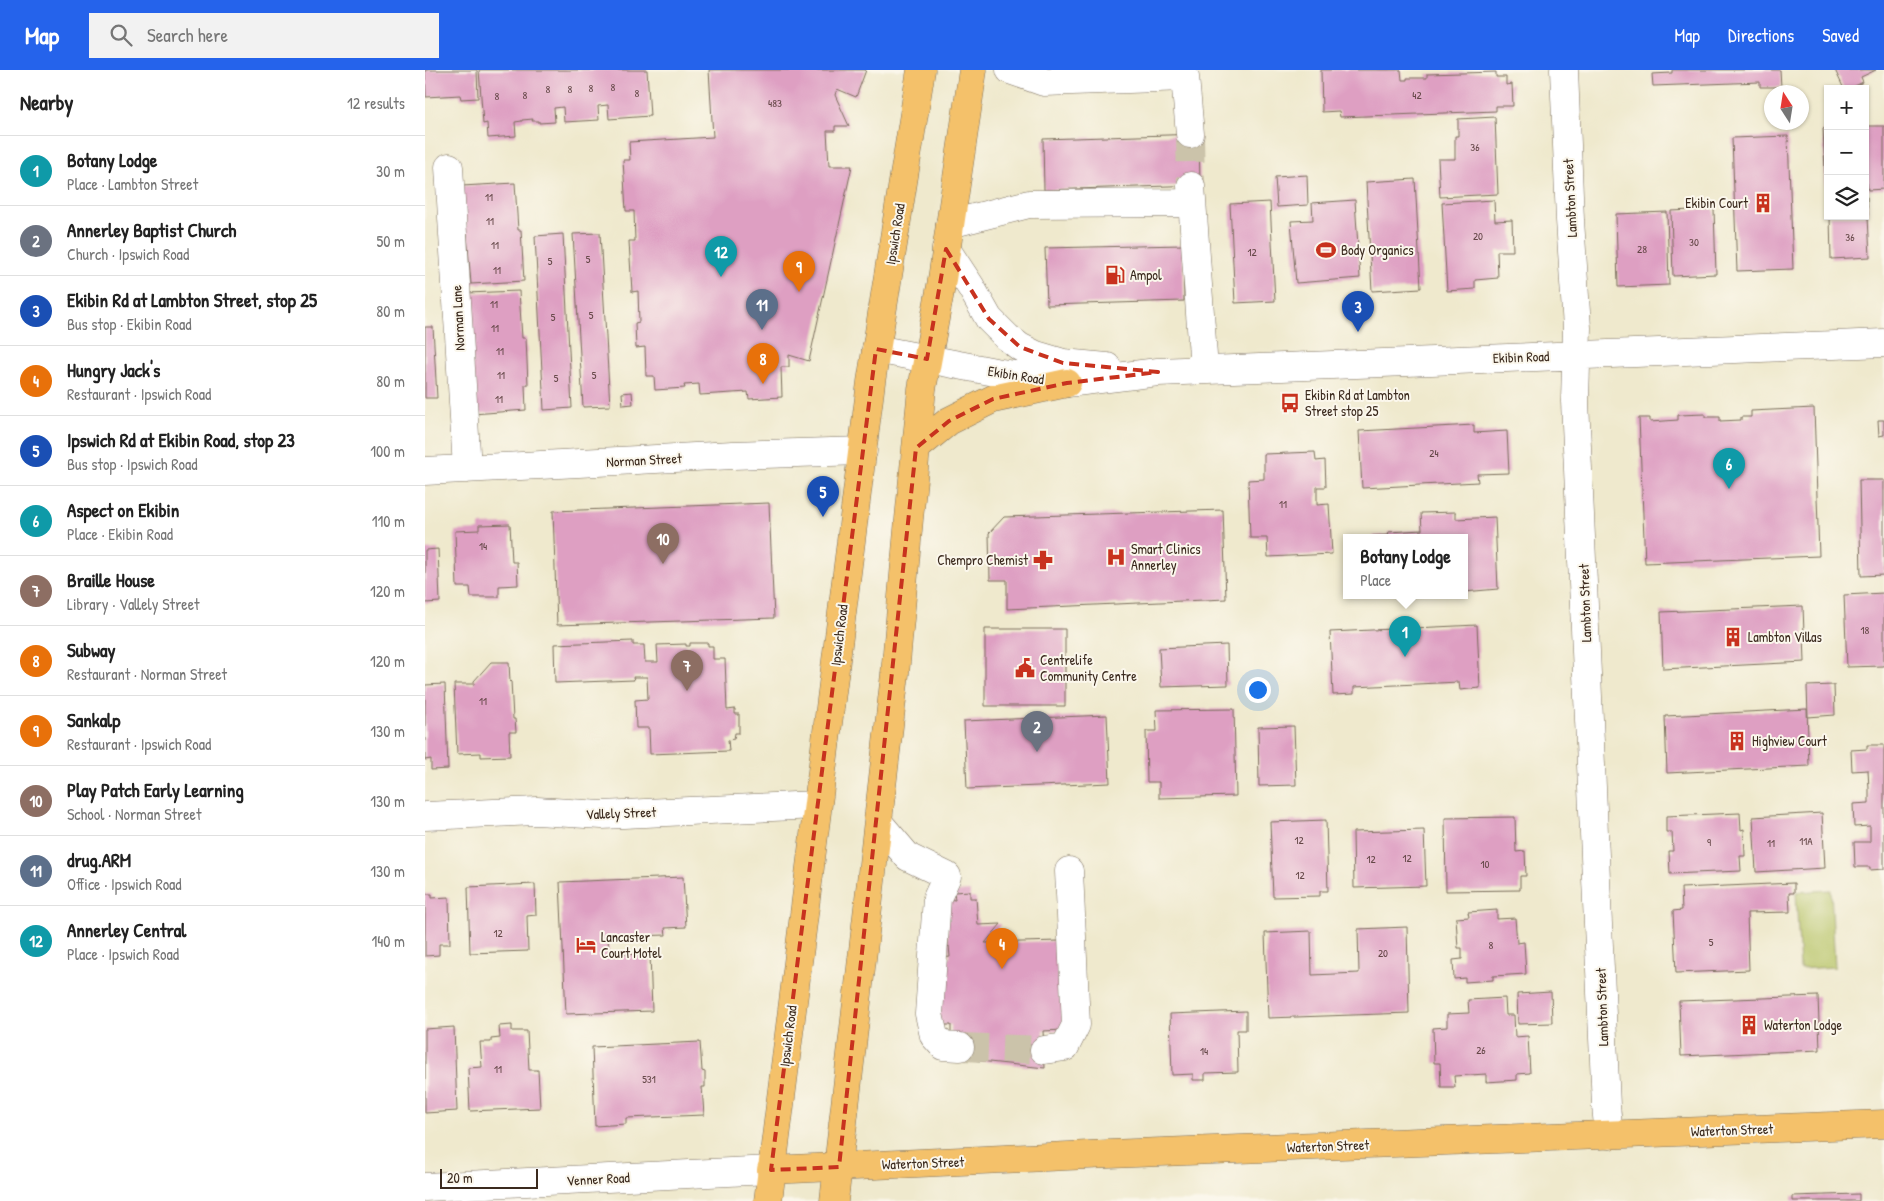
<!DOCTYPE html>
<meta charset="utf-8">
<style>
body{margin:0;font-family:"Patrick Hand",sans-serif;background:#f2f2f2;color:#222}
.controls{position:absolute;right:15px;top:15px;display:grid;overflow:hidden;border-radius:0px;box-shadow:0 1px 4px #0004}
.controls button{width:45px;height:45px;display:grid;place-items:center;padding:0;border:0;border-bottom:1px solid #e0e0e0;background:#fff;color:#222;font:25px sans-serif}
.compass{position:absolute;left:1339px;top:15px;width:45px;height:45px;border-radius:50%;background:#fff;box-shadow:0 1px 4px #0004;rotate:348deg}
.scale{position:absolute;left:15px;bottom:12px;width:98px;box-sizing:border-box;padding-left:5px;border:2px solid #3b2a1e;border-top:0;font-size:14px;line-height:18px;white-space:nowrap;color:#3b2a1e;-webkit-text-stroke:4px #fbf7ec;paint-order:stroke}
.you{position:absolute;left:832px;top:619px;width:18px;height:18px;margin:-12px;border:4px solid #fff;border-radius:50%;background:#1a73e8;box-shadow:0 0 0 8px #1a73e833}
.badge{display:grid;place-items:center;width:32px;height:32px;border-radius:50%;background:#2563eb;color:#fff;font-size:16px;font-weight:700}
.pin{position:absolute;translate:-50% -41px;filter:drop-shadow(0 1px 2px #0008)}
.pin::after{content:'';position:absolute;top:26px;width:18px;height:15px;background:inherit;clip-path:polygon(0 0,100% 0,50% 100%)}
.popup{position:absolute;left:918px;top:464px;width:125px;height:65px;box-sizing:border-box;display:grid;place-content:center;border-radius:0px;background:#fff;filter:drop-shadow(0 1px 4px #0005);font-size:16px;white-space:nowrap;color:#767676}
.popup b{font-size:19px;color:#222}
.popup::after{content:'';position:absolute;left:50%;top:100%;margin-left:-10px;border:10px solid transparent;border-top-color:#fff}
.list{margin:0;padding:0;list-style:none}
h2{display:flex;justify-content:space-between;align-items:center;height:65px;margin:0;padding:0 20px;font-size:21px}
h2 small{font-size:16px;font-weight:400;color:#767676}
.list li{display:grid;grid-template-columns:32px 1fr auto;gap:15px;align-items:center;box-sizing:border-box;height:70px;padding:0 20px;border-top:1px solid #e0e0e0}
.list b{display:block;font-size:19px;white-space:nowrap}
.list p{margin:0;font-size:16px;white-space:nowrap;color:#767676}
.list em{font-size:16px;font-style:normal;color:#767676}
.icon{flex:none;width:28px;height:28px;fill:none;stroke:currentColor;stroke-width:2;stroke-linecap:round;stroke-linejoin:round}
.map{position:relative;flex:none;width:1459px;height:1131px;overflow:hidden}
header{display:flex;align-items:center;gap:30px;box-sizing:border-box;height:70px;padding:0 25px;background:#2563eb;color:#fff}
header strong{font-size:24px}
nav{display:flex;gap:28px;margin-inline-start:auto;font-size:18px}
.search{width:350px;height:45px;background:#f2f2f2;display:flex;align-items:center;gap:12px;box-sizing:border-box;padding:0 18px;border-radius:0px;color:#767676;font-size:19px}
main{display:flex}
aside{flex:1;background:#fff}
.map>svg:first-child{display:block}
.green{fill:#b5c263;stroke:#787640}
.building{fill:#de9fc2}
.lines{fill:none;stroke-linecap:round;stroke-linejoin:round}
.minor-tunnel{stroke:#cbc3aa;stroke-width:28;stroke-dasharray:28 14;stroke-linecap:butt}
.minor-casing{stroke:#7a6d5b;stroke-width:29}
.major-casing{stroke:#7a6d5b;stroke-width:29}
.highway-casing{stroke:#7a6d5b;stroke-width:29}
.minor{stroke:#fff;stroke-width:28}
.major{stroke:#f4c16b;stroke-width:28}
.highway{stroke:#f4c16b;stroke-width:28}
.marked{fill:none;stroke:#c8321e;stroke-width:4;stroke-dasharray:10 6;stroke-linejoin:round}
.labels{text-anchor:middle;stroke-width:4;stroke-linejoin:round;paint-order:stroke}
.number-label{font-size:11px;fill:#644747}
.street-label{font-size:14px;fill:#3b2a1e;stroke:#fbf7ec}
.poi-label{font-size:14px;fill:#3b2a1e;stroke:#fbf7ec;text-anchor:start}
</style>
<header>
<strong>Map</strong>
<div class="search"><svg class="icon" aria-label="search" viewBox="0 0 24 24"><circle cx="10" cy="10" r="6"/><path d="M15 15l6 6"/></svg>Search here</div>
<nav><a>Map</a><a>Directions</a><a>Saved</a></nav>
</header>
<main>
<aside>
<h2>Nearby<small>12 results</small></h2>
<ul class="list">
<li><span class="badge" style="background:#0f9aa8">1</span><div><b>Botany Lodge</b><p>Place · Lambton Street</p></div><em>30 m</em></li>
<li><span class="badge" style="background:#6b7280">2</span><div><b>Annerley Baptist Church</b><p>Church · Ipswich Road</p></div><em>50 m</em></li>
<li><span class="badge" style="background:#1a4fb4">3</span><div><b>Ekibin Rd at Lambton Street, stop 25</b><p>Bus stop · Ekibin Road</p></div><em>80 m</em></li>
<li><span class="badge" style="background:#e8710a">4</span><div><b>Hungry Jack's</b><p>Restaurant · Ipswich Road</p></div><em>80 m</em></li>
<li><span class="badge" style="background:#1a4fb4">5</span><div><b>Ipswich Rd at Ekibin Road, stop 23</b><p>Bus stop · Ipswich Road</p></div><em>100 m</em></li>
<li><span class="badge" style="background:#0f9aa8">6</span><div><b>Aspect on Ekibin</b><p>Place · Ekibin Road</p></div><em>110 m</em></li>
<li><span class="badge" style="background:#8d6e63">7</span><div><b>Braille House</b><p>Library · Vallely Street</p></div><em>120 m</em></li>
<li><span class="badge" style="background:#e8710a">8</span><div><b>Subway</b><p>Restaurant · Norman Street</p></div><em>120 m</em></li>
<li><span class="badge" style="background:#e8710a">9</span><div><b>Sankalp</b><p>Restaurant · Ipswich Road</p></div><em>130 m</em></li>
<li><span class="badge" style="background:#8d6e63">10</span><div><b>Play Patch Early Learning</b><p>School · Norman Street</p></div><em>130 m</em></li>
<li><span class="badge" style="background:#5c6f8a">11</span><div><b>drug.ARM</b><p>Office · Ipswich Road</p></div><em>130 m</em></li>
<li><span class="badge" style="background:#0f9aa8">12</span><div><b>Annerley Central</b><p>Place · Ipswich Road</p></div><em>140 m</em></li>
</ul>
</aside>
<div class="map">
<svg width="1459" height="1131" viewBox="0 0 1459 1131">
<rect width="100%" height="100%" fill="#fbf7ec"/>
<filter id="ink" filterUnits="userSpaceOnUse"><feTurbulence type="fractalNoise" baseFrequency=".02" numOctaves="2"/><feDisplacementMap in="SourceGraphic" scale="10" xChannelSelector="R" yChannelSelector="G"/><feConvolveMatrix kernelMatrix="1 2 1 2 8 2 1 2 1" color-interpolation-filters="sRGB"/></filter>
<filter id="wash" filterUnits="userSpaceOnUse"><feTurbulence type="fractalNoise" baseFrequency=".0096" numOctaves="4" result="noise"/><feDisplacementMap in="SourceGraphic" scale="20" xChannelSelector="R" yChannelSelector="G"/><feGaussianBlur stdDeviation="1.12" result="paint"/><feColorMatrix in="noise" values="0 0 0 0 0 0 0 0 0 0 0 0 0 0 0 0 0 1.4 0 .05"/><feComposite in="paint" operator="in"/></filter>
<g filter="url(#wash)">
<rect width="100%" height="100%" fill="#efe9cd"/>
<!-- green -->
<path class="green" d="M1406,820l4,77 -35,2 -4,-77z"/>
<g id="blocks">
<!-- building -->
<path class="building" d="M0,0h52l1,28 -17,1 -1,-4 -34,2z
M54,0h168l3,46 -41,3 -1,-14 -10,1 1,14 -35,2 -1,-15 -9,1 1,14 -16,1v-2h-7l1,-2 -11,1v1l-7,1 1,14 -28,2 -1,-15 -4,1z
M284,0h157l-10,27 -19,-8 -2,6 14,31h-14v5h-8l2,35h23l-43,195 -20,-6v12h-8l1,30 -33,2 -1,-7 -48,3 -1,-11 -15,1 1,3 -30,2 -1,-14h-8l-1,-29 -9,1 -1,-25 4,-1 -1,-31 -6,1 -3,-51h6l-1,-30h-8l-3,-51h7l-1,-18 84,-5z
M896,0h80l1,10h5v-2h20v-4l69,-2v5h10v8l6,-1 1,22h-17v5l-156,6 -1,-6 -17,1z
M1247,0h108l1,17h-21v-5l-107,4 -1,-12 20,-1z
M1410,0h41l-15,7 2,5 -14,7h-5z
M1070,47l3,77 -58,3 -2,-38h17v-23h3v-17z
M1440,56h19v63l-16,1 -1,-7h-2z
M1398,58h5v62l-2,1z
M774,64l1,51 -156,5 -1,-51z
M1363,66l5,133 -56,2 -5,-133z
M882,105l1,30 -31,2 -2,-30z
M990,109l6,109 -49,3 -6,-109z
M90,113l3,47h3l3,51 -53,3 -4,-50h-3l-2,-48z
M1440,127h2l3,60 -39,2 -1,-43h35z
M930,130l5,78 -64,5 -5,-62 22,-1 -1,-17z
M1069,130l1,21 17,-1 1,31h-16l1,27 -23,2v9l-28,2 -5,-88z
M845,132l5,99 -40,2 -5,-99z
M1289,139l2,65 -43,2 -2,-65z
M1242,142l2,73 -51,2 -2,-73z
M175,163l10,173 -27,1 -10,-173z
M138,164l9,174 -28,2 -9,-174z
M758,175l1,56 -137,4 -2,-57z
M94,221l3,47h4l1,23 1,24h-3l1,25 -53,4 -6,-121z
M0,257h8l4,71h-12z
M207,322l1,12 -10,1 -1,-12z
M1389,338l5,148 -174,7 -6,-145h11v4l28,-2v-5l27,-1v3h15v4l21,-1v-3h10v-6z
M1453,350h6v15l-5,1z
M1049,355v8l33,-2 2,42 -32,1 1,8 -116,6 -3,-57z
M890,382l1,9 9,-1 1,27h-9v18l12,-1 3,50 -64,3 -1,-19h-17l-2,-58 16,-1v-25z
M1434,410h25v95l-23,1z
M344,433l5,115 -217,7 -4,-114z
M798,440l3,89 -219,10v-29h-17l-1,-47 15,-16z
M1031,442v7l39,-2 3,72 -34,3v-54h-91v-2l16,-1 -1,-3 34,-2 -1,-17z
M85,454l2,38h5l1,23 -19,1v11h-28l-1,-10h-13l-2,-56 24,-1v-5z
M13,479l2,53 -15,1v-53z
M1459,523v73l-37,1 -3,-72z
M1378,536l2,56 -142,7 -2,-57z
M1052,555l3,63 -20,2 -1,-8 -105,5v7l-21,1 -3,-63z
M560,559h80v77h-80z
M208,571v4h11l1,17h13l-1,-17 29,-1v2h4v-3h18v3h5v13h12l2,51 8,-1v5h4v19h-4l-1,6 -6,1 1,11 -79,3 -1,-26h-13l-1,-28 13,-1 -1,-22h-14l1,3 -79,3 -1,-39z
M802,575l1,40 -67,2 -2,-39z
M66,592h18l1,20 1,-1 2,38h2l1,13h-7l1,24 -29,1v-4l-24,1 -3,-70h20v-3z
M20,614l3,85 -17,1v-11l-6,1v-75z
M1409,615l1,30 -27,2 -1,-31z
M809,639l2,87 -77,2v-16h-12l-1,-51h11l-1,-21z
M1382,639l2,57 -142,7 -2,-57z
M682,645l3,68 -143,6 -3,-68z
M869,656l2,59 -37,1 -1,-59z
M1442,675h17v124l-14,1v-3h-15l-1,-25h16v-16l-16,1 -1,-23 16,-1v-14l-1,-19 -16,1 -1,-21 16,-1z
M1315,743l1,17 3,-1 1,27h-5l1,15 -71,3 -1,-23h4l-1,-19h-6v-16z
M1397,743l3,55 -69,4 -3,-55z
M1090,747l1,35 9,-1 1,25h-6v14l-74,1 -1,-73z
M901,750l2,71h-8v5l-47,1 -3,-75z
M999,760l2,56 -72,2 -1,-56z
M258,807l3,50 -21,1 1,7 -58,2 1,18 41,-1 2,57 -86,3 -6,-132z
M1369,813v10h-5l1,19 -43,1 2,57 -73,3 -3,-62 9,-1 -1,-22z
M110,814l1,31 -9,1 1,35 -58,2 -2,-66z
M545,821v7h6l2,27 23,-1 -16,19 74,-2 5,89 -21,1 2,37 -84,-9 -10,-23v-11h-12l3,-67 8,-1 -1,-11 -1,1 -1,-48 8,1 -1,-8z
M0,824h7v4l17,-1 1,47h-11v11l-14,1z
M1072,840v9l18,-1 2,25 7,-1 2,32 -33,2v4l-28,2v-4l-11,1 -1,-19 9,-1v-11h-4l-2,-30 13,-1 -1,-5z
M982,857l2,86 -141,5 -3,-85 46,-2 1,44 47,-2 -1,-44z
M1126,922l1,31 -34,1 -1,-30z
M1393,926l2,54 -139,6 -2,-55z
M1080,928l1,17h8l1,22 13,-1 2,37 -13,1v6l-31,2v-8l-32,2 1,11h-14l-1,-24h-6l-1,-35 14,-1v-13l22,-1 -1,-13z
M821,941v19h-9l1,42 -33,1v7h-12v-6l-21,1 -2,-61z
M87,955v6h15l2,39h9l2,38 -70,3 -2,-43 14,-1 -2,-25h11v-3l9,-1 -1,-12z
M29,957l3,84 -32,2v-84z
M275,972l2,29 3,1v15h-3l2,28 -78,3v6l-31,2 -3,-79z
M1434,1124v7h-67v-5z"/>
</g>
</g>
<g filter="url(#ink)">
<use href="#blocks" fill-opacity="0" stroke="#7a6d5b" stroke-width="1"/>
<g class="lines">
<!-- minor-tunnel -->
<path class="minor-tunnel" d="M765,64l1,52
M535,977l84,3"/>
<defs>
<path id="minor" d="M585,0l34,12 141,-5 5,57
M1139,0l6,150 7,108 -2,73 31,705 3,29
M24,97l18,302
M766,116l13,184
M525,154l79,-20 163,-1
M521,179l25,38 18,32 18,18 13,10 16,8 27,8 44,4
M451,279l119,23 72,11 91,-11 726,-29
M0,401l308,-16 130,-4
M0,746l112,-5 65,4 215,-10
M454,753l29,34 39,19 -10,22 -8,116 5,22 9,10 17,1
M619,980l21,-3 11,-22 -7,-154
M0,1117l346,-17"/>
<path id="major" d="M346,1100l338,-16 775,-30"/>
<path id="highway" d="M491,378l33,-27 44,-22 74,-16
M343,1131l103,-819 50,-312
M409,1131l61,-527 14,-155 13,-130 19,-103 32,-216"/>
</defs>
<!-- minor casing -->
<use href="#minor" class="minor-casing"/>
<!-- major casing -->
<use href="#major" class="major-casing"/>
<!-- highway casing -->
<use href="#highway" class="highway-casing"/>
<!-- minor -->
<use href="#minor" class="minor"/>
<!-- major -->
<use href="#major" class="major"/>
<!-- highway -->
<use href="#highway" class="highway"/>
</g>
</g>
<!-- marked area -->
<path class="marked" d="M521,179l43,70 31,28 43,16 95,9 -91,11 -74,16 -44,22 -33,27 -77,719 -68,3 105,-821 51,10z"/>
<!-- icons -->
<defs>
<symbol id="building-bare" viewBox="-9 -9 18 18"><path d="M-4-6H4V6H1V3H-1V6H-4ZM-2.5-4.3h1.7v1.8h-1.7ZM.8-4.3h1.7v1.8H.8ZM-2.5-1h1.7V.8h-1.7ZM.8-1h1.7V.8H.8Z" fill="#c8321e" stroke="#fbf7ec" stroke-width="2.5" paint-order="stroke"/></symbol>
<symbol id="stadium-bare" viewBox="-9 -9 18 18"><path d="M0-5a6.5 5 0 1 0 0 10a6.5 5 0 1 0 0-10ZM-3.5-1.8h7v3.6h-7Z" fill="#c8321e" stroke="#fbf7ec" stroke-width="2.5" paint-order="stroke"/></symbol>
<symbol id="fuel-bare" viewBox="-9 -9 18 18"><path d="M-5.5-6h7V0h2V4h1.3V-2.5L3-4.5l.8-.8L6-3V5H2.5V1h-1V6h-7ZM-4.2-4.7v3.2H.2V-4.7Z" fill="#c8321e" stroke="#fbf7ec" stroke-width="2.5" paint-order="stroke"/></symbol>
<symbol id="bus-bare" viewBox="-9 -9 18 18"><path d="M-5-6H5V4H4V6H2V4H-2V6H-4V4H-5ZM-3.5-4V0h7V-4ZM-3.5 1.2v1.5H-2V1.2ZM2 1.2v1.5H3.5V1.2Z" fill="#c8321e" stroke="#fbf7ec" stroke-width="2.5" paint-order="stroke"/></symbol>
<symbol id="hospital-bare" viewBox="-9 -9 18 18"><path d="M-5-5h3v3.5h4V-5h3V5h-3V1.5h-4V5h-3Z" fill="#c8321e" stroke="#fbf7ec" stroke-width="2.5" paint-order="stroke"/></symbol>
<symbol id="pharmacy-bare" viewBox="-9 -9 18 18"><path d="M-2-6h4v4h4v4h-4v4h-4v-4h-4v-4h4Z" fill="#c8321e" stroke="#fbf7ec" stroke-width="2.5" paint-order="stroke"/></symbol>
<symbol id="civic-bare" viewBox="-9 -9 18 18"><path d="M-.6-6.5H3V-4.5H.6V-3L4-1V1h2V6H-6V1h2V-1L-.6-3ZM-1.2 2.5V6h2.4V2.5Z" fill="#c8321e" stroke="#fbf7ec" stroke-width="2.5" paint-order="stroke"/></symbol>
<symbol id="hotel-bare" viewBox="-9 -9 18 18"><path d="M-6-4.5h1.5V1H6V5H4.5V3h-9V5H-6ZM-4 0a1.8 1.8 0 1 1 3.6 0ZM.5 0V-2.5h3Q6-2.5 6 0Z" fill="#c8321e" stroke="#fbf7ec" stroke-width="2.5" paint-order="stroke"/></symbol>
</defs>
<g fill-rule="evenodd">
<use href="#building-bare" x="1324" y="119" width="28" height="28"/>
<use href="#stadium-bare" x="887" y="166" width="28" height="28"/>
<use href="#fuel-bare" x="676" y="191" width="28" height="28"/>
<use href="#bus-bare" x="851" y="319" width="28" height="28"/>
<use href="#hospital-bare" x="677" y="473" width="28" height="28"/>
<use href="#pharmacy-bare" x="604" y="476" width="28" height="28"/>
<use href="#building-bare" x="1294" y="553" width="28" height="28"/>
<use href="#civic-bare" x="586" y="584" width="28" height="28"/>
<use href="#building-bare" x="1298" y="657" width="28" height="28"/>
<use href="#hotel-bare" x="147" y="861" width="28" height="28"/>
<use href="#building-bare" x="1310" y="941" width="28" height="28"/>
</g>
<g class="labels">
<!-- number labels -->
<g class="number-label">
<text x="188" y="21">8</text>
<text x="166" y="22">8</text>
<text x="123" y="23">8</text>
<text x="145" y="23">8</text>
<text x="212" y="27">8</text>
<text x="100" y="29">8</text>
<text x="992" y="29">42</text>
<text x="72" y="30">8</text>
<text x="350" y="37">483</text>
<text x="1050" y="81">36</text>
<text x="64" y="131">11</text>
<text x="65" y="155">11</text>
<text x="1053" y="170">20</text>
<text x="1425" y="171">36</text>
<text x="1269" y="176">30</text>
<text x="70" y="179">11</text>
<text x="1217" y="183">28</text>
<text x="827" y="186">12</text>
<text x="163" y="193">5</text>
<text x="125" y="195">5</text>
<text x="72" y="204">11</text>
<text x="69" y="238">11</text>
<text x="166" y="249">5</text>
<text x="128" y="251">5</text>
<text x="70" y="262">11</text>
<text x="75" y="285">11</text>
<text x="76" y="309">11</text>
<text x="169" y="309">5</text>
<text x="131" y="312">5</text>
<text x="74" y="333">11</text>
<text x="1009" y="387">24</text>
<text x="858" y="438">11</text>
<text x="58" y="480">14</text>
<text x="1440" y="564">18</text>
<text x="58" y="635">11</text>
<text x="874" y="774">12</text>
<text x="1381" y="775">11A</text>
<text x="1284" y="776">9</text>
<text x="1346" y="777">11</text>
<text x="982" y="792">12</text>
<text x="946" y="793">12</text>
<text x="1060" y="798">10</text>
<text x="875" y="809">12</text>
<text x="73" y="867">12</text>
<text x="1286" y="876">5</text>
<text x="1066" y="879">8</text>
<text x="958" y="887">20</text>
<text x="1056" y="984">26</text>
<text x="779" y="985">14</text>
<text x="73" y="1003">11</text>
<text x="224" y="1013">531</text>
</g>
<!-- street labels -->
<g class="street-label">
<text transform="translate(1145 128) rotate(-93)" y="5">Lambton Street</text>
<text transform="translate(470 164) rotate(-81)" y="5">Ipswich Road</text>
<text transform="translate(33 248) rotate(-93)" y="5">Norman Lane</text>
<text transform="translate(1096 287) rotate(-2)" y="5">Ekibin Road</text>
<text transform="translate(591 305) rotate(9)" y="5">Ekibin Road</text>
<text transform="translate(219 390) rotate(-3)" y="5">Norman Street</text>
<text transform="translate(1160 533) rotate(-92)" y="5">Lambton Street</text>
<text transform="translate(414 565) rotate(-83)" y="5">Ipswich Road</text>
<text transform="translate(196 743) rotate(-2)" y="5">Vallely Street</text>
<text transform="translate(1177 937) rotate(-92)" y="5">Lambton Street</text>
<text transform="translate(363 966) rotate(-83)" y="5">Ipswich Road</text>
<text transform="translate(1307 1060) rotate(-2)" y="5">Waterton Street</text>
<text transform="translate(903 1076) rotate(-2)" y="5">Waterton Street</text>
<text transform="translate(498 1093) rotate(-2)" y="5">Waterton Street</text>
<text transform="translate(173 1109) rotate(-3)" y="5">Venner Road</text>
</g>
<!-- poi labels -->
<g class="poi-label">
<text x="1323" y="138" text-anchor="end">Ekibin Court</text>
<text x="916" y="185">Body Organics</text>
<text x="705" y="210">Ampol</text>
<text x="880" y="330">Ekibin Rd at Lambton<tspan x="880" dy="16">Street stop 25</tspan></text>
<text x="706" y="484">Smart Clinics<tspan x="706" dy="16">Annerley</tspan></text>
<text x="603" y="495" text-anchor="end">Chempro Chemist</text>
<text x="1323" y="572">Lambton Villas</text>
<text x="615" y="595">Centrelife<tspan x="615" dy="16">Community Centre</tspan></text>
<text x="1327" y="676">Highview Court</text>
<text x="176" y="872">Lancaster<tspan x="176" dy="16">Court Motel</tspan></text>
<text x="1339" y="960">Waterton Lodge</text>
</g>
</g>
</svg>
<div class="controls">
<button>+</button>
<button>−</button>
<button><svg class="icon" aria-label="layers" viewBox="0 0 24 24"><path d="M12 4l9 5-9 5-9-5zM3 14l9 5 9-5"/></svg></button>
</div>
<svg class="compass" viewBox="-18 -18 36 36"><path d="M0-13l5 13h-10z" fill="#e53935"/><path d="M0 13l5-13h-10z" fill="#767676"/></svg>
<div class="scale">20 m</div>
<div class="you"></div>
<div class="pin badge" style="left:980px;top:587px;background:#0f9aa8">1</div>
<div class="popup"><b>Botany Lodge</b>Place</div>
<div class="pin badge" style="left:612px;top:682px;background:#6b7280">2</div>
<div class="pin badge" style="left:933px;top:262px;background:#1a4fb4">3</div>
<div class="pin badge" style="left:577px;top:899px;background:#e8710a">4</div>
<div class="pin badge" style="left:398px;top:447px;background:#1a4fb4">5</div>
<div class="pin badge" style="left:1304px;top:419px;background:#0f9aa8">6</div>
<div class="pin badge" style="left:262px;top:621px;background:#8d6e63">7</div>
<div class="pin badge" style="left:338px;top:314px;background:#e8710a">8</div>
<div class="pin badge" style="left:374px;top:222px;background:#e8710a">9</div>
<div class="pin badge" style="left:238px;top:494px;background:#8d6e63">10</div>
<div class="pin badge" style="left:337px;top:260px;background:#5c6f8a">11</div>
<div class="pin badge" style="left:296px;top:207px;background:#0f9aa8">12</div>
</div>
</main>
